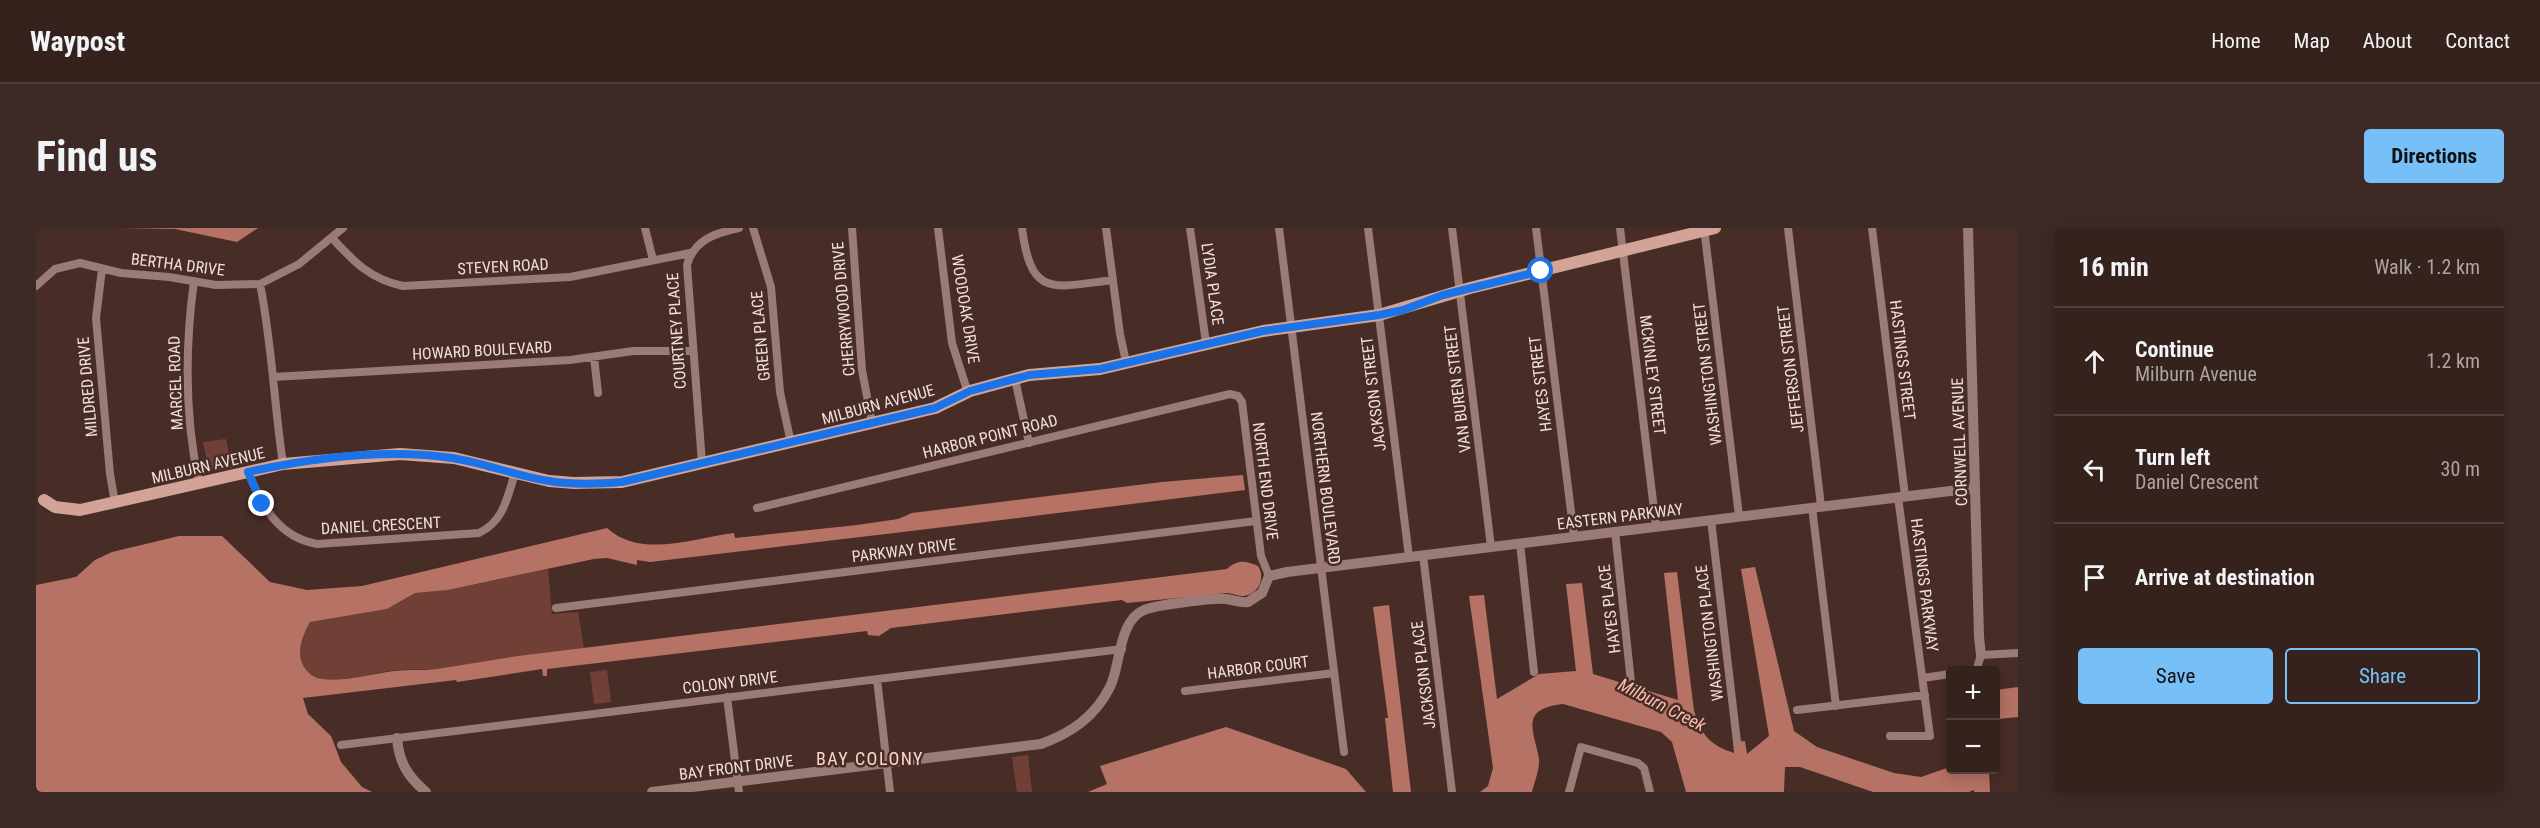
<!DOCTYPE html>
<meta charset="utf-8">
<style>
body{margin:0;font-family:"Roboto Condensed",sans-serif;background:#3d2a26;color:#f1f3f6}
.controls{position:absolute;right:18px;bottom:18px;display:grid;overflow:hidden;border-radius:6px;box-shadow:0 3px 15px #0003}
.controls button{width:54px;height:54px;display:grid;place-items:center;padding:0;border:0;border-bottom:2px solid #503f3b;background:#36221d;color:#f1f3f6;font:30px sans-serif}
.stop{position:absolute;width:18px;height:18px;margin:-14px;border:4px solid #1a73e8;border-radius:50%;background:#fff}
.stop.end{background:#1a73e8;border-color:#fff;box-shadow:0 2px 6px #0008}
.list{margin:0;padding:0;list-style:none}
h2{display:flex;justify-content:space-between;align-items:center;height:78px;margin:0;padding:0 24px;font-size:26px}
h2 small{font-size:20px;font-weight:400;color:#aaa4a4}
.list li{display:grid;grid-template-columns:39px 1fr auto;gap:18px;align-items:center;box-sizing:border-box;height:108px;padding:0 24px;border-top:2px solid #503f3b}
.list b{display:block;font-size:22px;white-space:nowrap}
.list p{margin:0;font-size:20px;white-space:nowrap;color:#aaa4a4}
.list em{font-size:20px;font-style:normal;color:#aaa4a4}
.actions{display:flex;gap:12px;padding:18px 24px}
.actions a{flex:1;padding:14px 0;border:2px solid #77c0f7;border-radius:6px;text-align:center;font-size:21px;color:#77c0f7}
.actions .main{background:#77c0f7;color:#111}
.icon{flex:none;width:33px;height:33px;fill:none;stroke:currentColor;stroke-width:2;stroke-linecap:round;stroke-linejoin:round}
.map{position:relative;flex:none;width:1982px;height:564px;overflow:hidden;border-radius:6px}
header{display:flex;align-items:center;gap:36px;box-sizing:border-box;height:84px;padding:0 30px;background:#36221d;border-bottom:2px solid #503f3b}
header strong{font-size:28px}
nav{display:flex;gap:33px;margin-inline-start:auto;font-size:21px}
.intro{display:flex;align-items:center;justify-content:space-between;box-sizing:border-box;height:144px;padding:0 36px}
h1{margin:0;font-size:42px}
.button{padding:15px 27px;border-radius:6px;background:#77c0f7;color:#111;font-size:21px;font-weight:700}
main{display:flex;gap:36px;padding:0 36px}
aside{flex:1;background:#36221d;border-radius:6px;box-shadow:0 3px 15px #0003}
.map>svg:first-child{display:block}
.green{fill:#704036}
.water{fill:#b67264}
.lines{fill:none;stroke-linecap:round;stroke-linejoin:round}
.minor{stroke:#9a7b75;stroke-width:8}
.tertiary{stroke:#9a7b75;stroke-width:10}
.secondary{stroke:#d4a398;stroke-width:12}
.route{stroke:#1a73e8;stroke-width:8}
.labels{text-anchor:middle;stroke-width:5;stroke-linejoin:round;paint-order:stroke}
.street-label{font-size:16px;fill:#f1deda;stroke:#482d27}
.water-label{font-size:18px;font-style:italic;fill:#f8bdb0;stroke:#482d27}
.neighbourhood-label{font-size:18px;letter-spacing:1.5px;fill:#f9d5cd;stroke:#482d27}
</style>
<header>
<strong>Waypost</strong>
<nav><a>Home</a><a>Map</a><a>About</a><a>Contact</a></nav>
</header>
<div class="intro"><h1>Find us</h1><a class="button">Directions</a></div>
<main>
<div class="map">
<svg width="1982" height="564" viewBox="0 0 1982 564">
<rect width="100%" height="100%" fill="#482d27"/>
<!-- green -->
<path class="green" d="M190,211l6,29 -23,4 -6,-30z
M512,341l4,45 26,-2 6,36c-50,6 -99,16 -149,21 -12,1 -25,0 -37,1 -26,2 -60,17 -86,5 -21,-10 -9,-39 -2,-53l77,-13 28,-16 33,-3z
M571,442l4,32 -17,2 -4,-32z
M992,527l4,37h-15l-5,-35z"/>
<!-- water -->
<path class="water" d="M84,0h138l-21,14 -62,-13z
M1207,247l2,15c-200,25 -394,48 -595,72l-13,-2v5l-30,-7 -13,1 -146,31 -33,3 -28,16 -77,13c-8,15 -17,36 -1,51 15,15 66,0 85,-2 14,-2 28,0 42,-2 27,-4 55,-9 82,-13l709,-87c11,-10 19,-8 31,-3 8,12 0,30 -16,30 -5,0 -10,-3 -15,-3l-100,10 -5,-3 -231,28 -12,8 -11,-1 -1,-4 -320,38v7h-4l-1,-7 -85,13 -1,-2 -153,18 5,16 23,22 10,26 21,25 10,5h-336v-207l40,-8 19,-17 17,-8 67,-16h43l48,46 37,8 55,-4 245,-58c34,31 86,10 127,5l1,5 122,-13 41,-6 14,-6 250,-31z
M1719,339l39,164 23,16 77,26 27,4 26,-9 3,-6v8h39l1,22h-16v-2l-5,2h-96l-73,-25h-15l-1,25h-98l-14,-50 -11,-10 -98,-28c-44,5 -29,26 -24,55 1,10 -5,24 -7,33h-52l8,-6 5,-18 -24,-172 15,-1 13,104 42,-25 37,-3 -10,-87 16,-1 11,91 85,26 -14,-127 13,-1 17,139c9,25 14,33 40,42l-1,-11 12,-1 2,13 22,-18 -28,-167z
M1353,377l22,187h-18l-8,-74h3l-15,-111z
M1982,459v30l-20,2 -2,7v-36z
M1190,499l120,42 20,23h-278l19,-8 -7,-18z"/>
<g class="lines">
<!-- minor -->
<path class="minor" d="M609,0l8,32
M717,0l18,59 9,105 11,51
M816,0l10,142 10,53
M902,0l14,115 16,50
M986,0c9,71 31,59 91,52
M1070,0l14,106 6,28
M1154,0l16,115
M1243,0l65,524
M1332,0l41,329
M1416,0l39,319
M1500,0l38,308
M1584,0l36,298
M1668,0l35,288
M1752,0l33,278
M1836,0l33,268
M296,10c22,24 38,41 71,48l167,-9 120,-24
M66,41l-6,49 14,156 5,29
M158,53c-9,66 -9,137 5,202
M224,56c12,59 14,120 23,180
M0,58l19,-17 25,-6 41,10 48,4 47,8 44,-1 39,-20 44,-36
M558,129l4,36
M237,149l297,-17 63,-9h59
M979,151l14,64
M666,235l-15,-198c7,-25 28,-32 52,-37
M212,244c14,34 30,65 69,72l162,-11c25,-12 28,-35 36,-60
M1776,279l24,199
M721,280l473,-114 8,2 4,6 19,154 8,20
M1675,292l26,222
M1579,303l16,151
M1484,315l14,129
M1387,327l29,237
M520,380l700,-87
M1937,442l4,-2 4,-13 37,-2
M1887,450l27,-4
M841,451l13,113
M1149,463l149,-18
M691,469l12,95
M1761,482l128,-15
M1854,508h40l-32,-239
M305,517l781,-96
M1533,564l12,-45 57,16 6,5 6,24"/>
<!-- tertiary -->
<path class="tertiary" d="M1932,0l11,409 2,18
M361,510c2,24 10,38 29,54
M616,564l389,-48c30,-11 54,-27 69,-57 11,-22 8,-66 34,-77 11,-5 69,-12 82,-11 8,1 14,4 22,3l14,-9 7,-17 18,-4 688,-84"/>
<!-- secondary -->
<path class="secondary" d="M8,272l11,7 25,3 203,-46 117,-10 54,4 95,23 25,2 48,-1 313,-74 35,-17 59,-16 71,-6 163,-38 116,-16 91,-27 245,-60"/>
</g>
<g class="lines">
<!-- route -->
<path class="route" d="M226,276l-14,-32c64,-14 137,-24 204,-14 33,5 64,18 97,23 24,4 49,3 73,1l313,-74 35,-17 59,-16 71,-6 163,-38 116,-16 24,-5 40,-15 98,-24"/>
</g>
<g class="labels">
<!-- street labels -->
<g class="street-label">
<text transform="translate(142 36) rotate(7)" y="6">BERTHA DRIVE</text>
<text transform="translate(467 38) rotate(-3)" y="6">STEVEN ROAD</text>
<text transform="translate(1177 56) rotate(82)" y="6">LYDIA PLACE</text>
<text transform="translate(807 81) rotate(-95)" y="6">CHERRYWOOD DRIVE</text>
<text transform="translate(930 81) rotate(81)" y="6">WOODOAK DRIVE</text>
<text transform="translate(640 103) rotate(-94)" y="6">COURTNEY PLACE</text>
<text transform="translate(724 108) rotate(-95)" y="6">GREEN PLACE</text>
<text transform="translate(446 122) rotate(-3)" y="6">HOWARD BOULEVARD</text>
<text transform="translate(1867 132) rotate(83)" y="6">HASTINGS STREET</text>
<text transform="translate(1754 141) rotate(-97)" y="6">JEFFERSON STREET</text>
<text transform="translate(1671 146) rotate(-97)" y="6">WASHINGTON STREET</text>
<text transform="translate(1617 147) rotate(83)" y="6">MCKINLEY STREET</text>
<text transform="translate(139 155) rotate(-92)" y="6">MARCEL ROAD</text>
<text transform="translate(1504 156) rotate(-97)" y="6">HAYES STREET</text>
<text transform="translate(51 159) rotate(-95)" y="6">MILDRED DRIVE</text>
<text transform="translate(1421 161) rotate(-97)" y="6">VAN BUREN STREET</text>
<text transform="translate(1337 166) rotate(-97)" y="6">JACKSON STREET</text>
<text transform="translate(842 176) rotate(-15)" y="6">MILBURN AVENUE</text>
<text transform="translate(954 208) rotate(-14)" y="6">HARBOR POINT ROAD</text>
<text transform="translate(1923 214) rotate(-92)" y="6">CORNWELL AVENUE</text>
<text transform="translate(172 237) rotate(-13)" y="6">MILBURN AVENUE</text>
<text transform="translate(1230 253) rotate(83)" y="6">NORTH END DRIVE</text>
<text transform="translate(1290 260) rotate(83)" y="6">NORTHERN BOULEVARD</text>
<text transform="translate(1584 288) rotate(-7)" y="6">EASTERN PARKWAY</text>
<text transform="translate(345 297) rotate(-3)" y="6">DANIEL CRESCENT</text>
<text transform="translate(868 322) rotate(-7)" y="6">PARKWAY DRIVE</text>
<text transform="translate(1889 357) rotate(83)" y="6">HASTINGS PARKWAY</text>
<text transform="translate(1573 381) rotate(-97)" y="6">HAYES PLACE</text>
<text transform="translate(1673 405) rotate(-97)" y="6">WASHINGTON PLACE</text>
<text transform="translate(1222 439) rotate(-7)" y="6">HARBOR COURT</text>
<text transform="translate(1387 447) rotate(-97)" y="6">JACKSON PLACE</text>
<text transform="translate(694 454) rotate(-7)" y="6">COLONY DRIVE</text>
<text transform="translate(700 539) rotate(-7)" y="6">BAY FRONT DRIVE</text>
</g>
<!-- water labels -->
<g class="water-label">
<text transform="translate(1626 477) rotate(27)" y="6">Milburn Creek</text>
</g>
<!-- neighbourhood labels -->
<g class="neighbourhood-label">
<text x="834" y="537">BAY COLONY</text>
</g>
</g>
</svg>
<div class="controls">
<button>+</button>
<button>−</button>
</div>
<div class="stop" style="left:1505px;top:43px"></div>
<div class="stop end" style="left:226px;top:276px"></div>
</div>
<aside>
<h2>16 min<small>Walk · 1.2 km</small></h2>
<ul class="list">
<li><svg class="icon" aria-label="ahead" viewBox="0 0 24 24"><path d="M12 20V5M6 11l6-6 6 6"/></svg><div><b>Continue</b><p>Milburn Avenue</p></div><em>1.2 km</em></li>
<li><svg class="icon" aria-label="left" viewBox="0 0 24 24"><path d="M17 20v-9H6M10 6l-5 5 5 5"/></svg><div><b>Turn left</b><p>Daniel Crescent</p></div><em>30 m</em></li>
<li><svg class="icon" aria-label="arrive" viewBox="0 0 24 24"><path d="M6 21V4h12l-3 4 3 4H6"/></svg><div><b>Arrive at destination</b></div></li>
</ul>
<div class="actions"><a class="main">Save</a><a>Share</a></div>
</aside>
</main>
